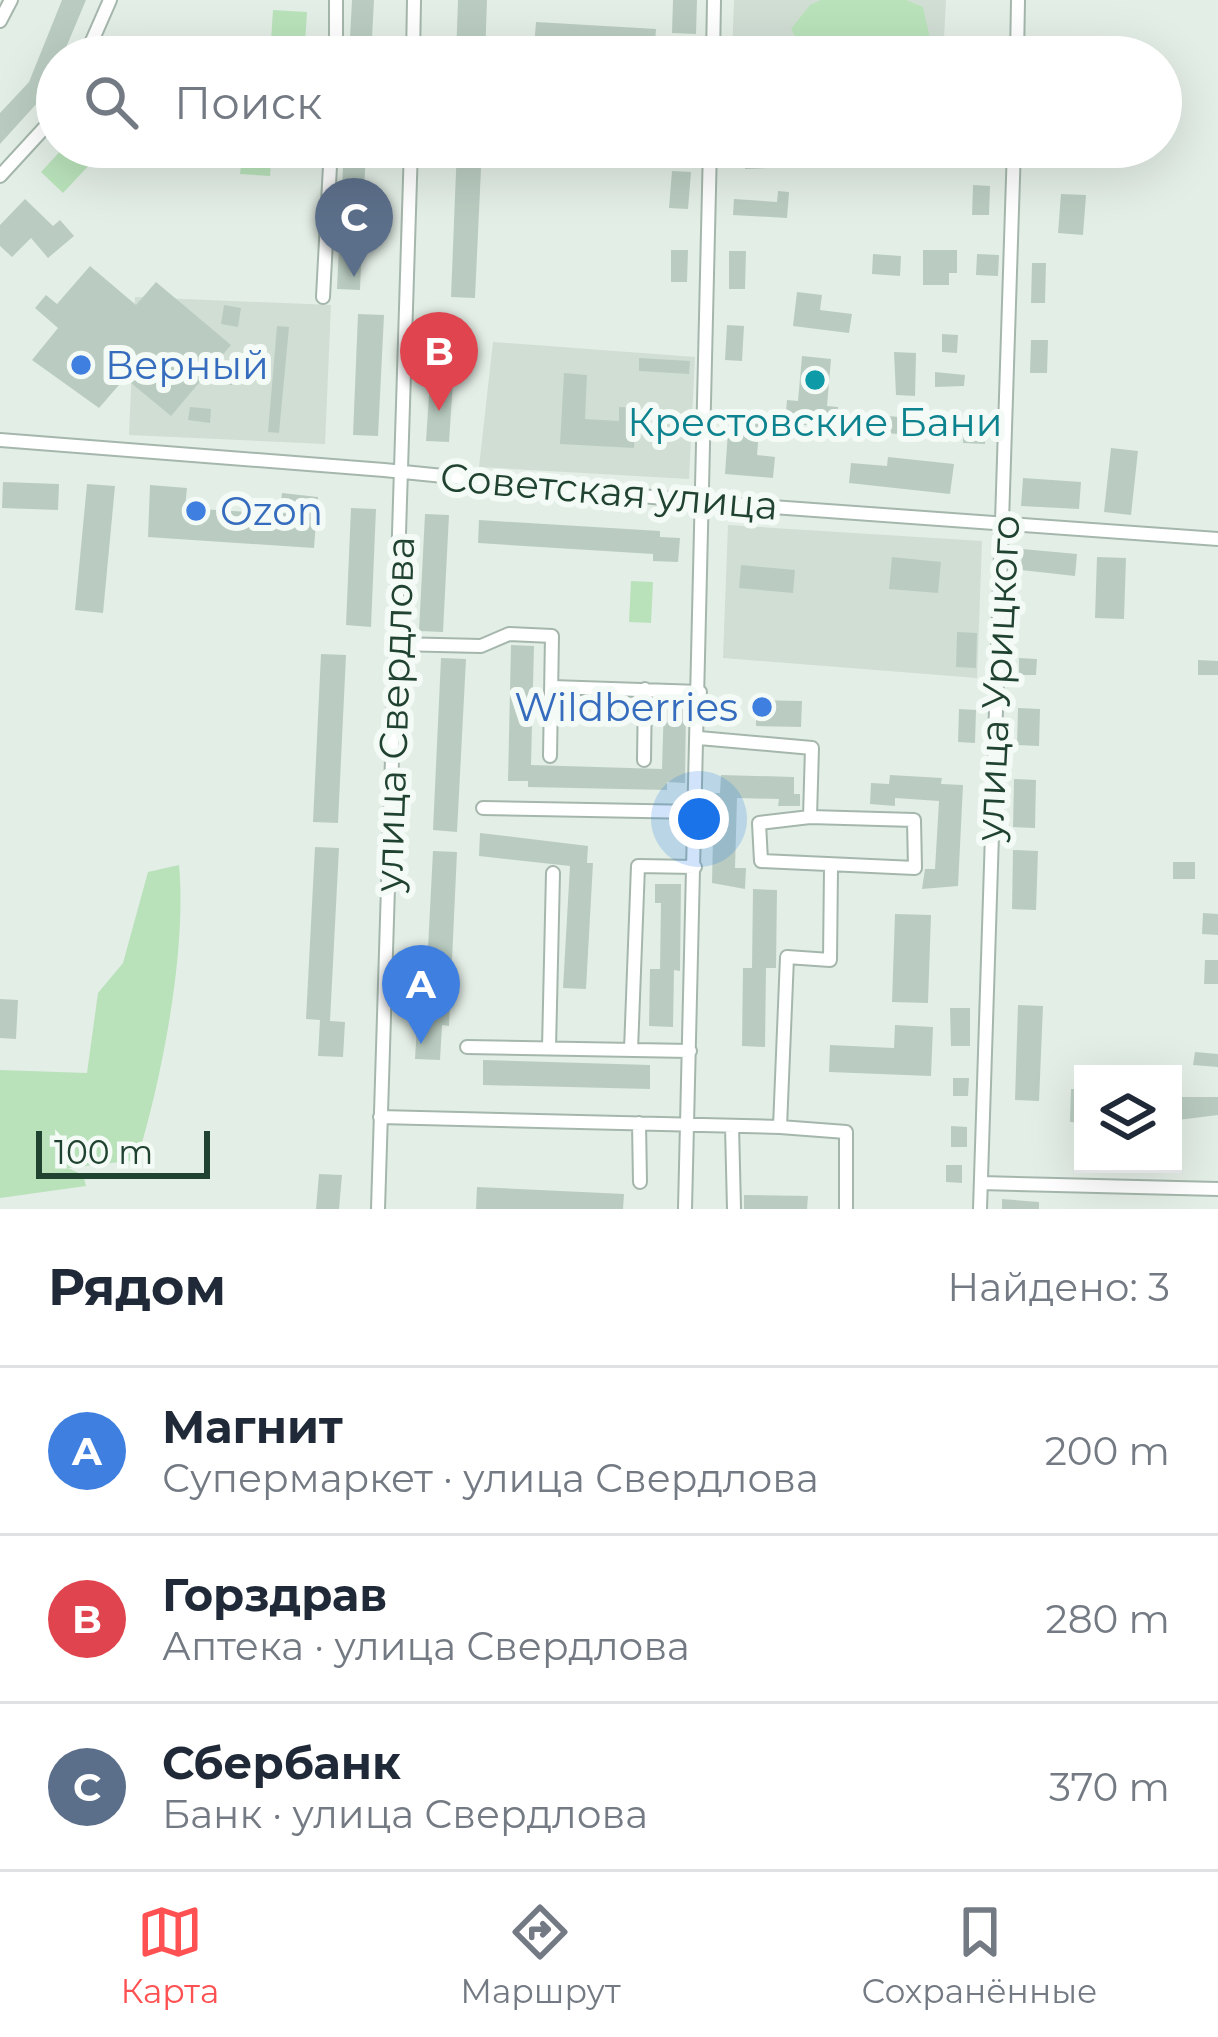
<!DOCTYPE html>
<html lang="ru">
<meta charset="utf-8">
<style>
body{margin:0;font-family:Montserrat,sans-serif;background:#f6f6f7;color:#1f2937}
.controls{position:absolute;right:36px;bottom:36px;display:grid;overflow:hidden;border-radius:0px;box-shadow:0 12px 48px #0002}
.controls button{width:108px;height:108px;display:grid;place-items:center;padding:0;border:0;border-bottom:3px solid #e0e1e3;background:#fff;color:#1f2937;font:60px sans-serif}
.scale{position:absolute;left:36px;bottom:30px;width:174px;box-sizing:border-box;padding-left:12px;border:6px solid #204230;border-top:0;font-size:33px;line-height:42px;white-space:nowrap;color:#204230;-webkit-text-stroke:9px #f4faf5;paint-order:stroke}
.you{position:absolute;left:699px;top:819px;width:42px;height:42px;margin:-30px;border:9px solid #fff;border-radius:50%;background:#1a73e8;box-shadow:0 0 0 18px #1a73e833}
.badge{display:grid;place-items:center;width:78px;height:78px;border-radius:50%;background:#ff5052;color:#fff;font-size:39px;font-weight:700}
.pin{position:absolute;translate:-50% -99px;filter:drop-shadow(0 3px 6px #0008)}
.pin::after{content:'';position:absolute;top:63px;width:42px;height:36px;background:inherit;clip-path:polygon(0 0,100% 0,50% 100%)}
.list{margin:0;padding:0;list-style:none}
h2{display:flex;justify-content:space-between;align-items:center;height:156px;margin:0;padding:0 48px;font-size:51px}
h2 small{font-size:39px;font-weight:400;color:#747a83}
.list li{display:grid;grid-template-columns:78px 1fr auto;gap:36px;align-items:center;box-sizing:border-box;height:168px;padding:0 48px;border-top:3px solid #e0e1e3}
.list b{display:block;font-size:45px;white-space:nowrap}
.list p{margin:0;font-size:39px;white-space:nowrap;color:#747a83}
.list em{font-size:39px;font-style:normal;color:#747a83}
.icon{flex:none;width:66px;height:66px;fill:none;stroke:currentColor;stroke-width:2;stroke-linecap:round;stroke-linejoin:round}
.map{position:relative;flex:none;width:1218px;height:1209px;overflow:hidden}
.search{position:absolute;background:#fff;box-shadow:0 12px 48px #0002;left:36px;right:36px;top:36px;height:132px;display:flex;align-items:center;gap:30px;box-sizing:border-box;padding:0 42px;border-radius:66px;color:#747a83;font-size:45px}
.sheet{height:660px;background:#fff}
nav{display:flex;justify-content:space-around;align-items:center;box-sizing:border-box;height:168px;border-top:3px solid #e0e1e3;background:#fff;font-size:33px;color:#747a83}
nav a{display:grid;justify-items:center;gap:6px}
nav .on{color:#ff5052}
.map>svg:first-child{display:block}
.built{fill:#d1ded4}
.green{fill:#b9e2ba}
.building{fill:#baccc1}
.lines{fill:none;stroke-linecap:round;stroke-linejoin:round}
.minor-casing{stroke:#a5b7ac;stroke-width:16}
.minor{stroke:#fff;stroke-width:12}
.shop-dot{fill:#3f7fe0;stroke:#f4faf5;stroke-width:4.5}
.culture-dot{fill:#0f9aa8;stroke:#f4faf5;stroke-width:4.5}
.labels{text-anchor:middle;stroke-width:12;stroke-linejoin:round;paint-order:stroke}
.shop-label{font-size:39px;fill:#366cbe;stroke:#f4faf5;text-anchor:start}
.culture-label{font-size:39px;fill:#0d838f;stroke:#f4faf5}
.street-label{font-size:39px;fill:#204230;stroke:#f4faf5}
</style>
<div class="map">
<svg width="1218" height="1209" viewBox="0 0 1218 1209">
<rect width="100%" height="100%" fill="#e3eee6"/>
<!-- built -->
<path class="built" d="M734,0h212l-3,57h-211z
M135,297l196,8 -6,139 -196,-9z
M493,342l202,15 -6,122 -210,-12z
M728,525l254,16 -5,137 -254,-20z"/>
<!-- green -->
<path class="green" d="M821,0h85l17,7 9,41 -11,9h-114l-16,-28 19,-24z
M273,10l34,2 -3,45h-34z
M64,147h42l-43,46 -22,-21z
M243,147h29l-2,29 -30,-2z
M631,581l22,1 -2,41 -22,-1z
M179,865c8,85 -17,213 -42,295l-69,8 15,7 3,11 -86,12v-128l87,3 11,-80 25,-30 25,-91z"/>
<!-- building -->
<path class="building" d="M62,0h24l-24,57h-5l-8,33 -49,54v-31l29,-31z
M352,0h22l-3,57h-22z
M458,0h29l-2,57h-29z
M673,0h24l-1,34 -24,-1z
M536,22l120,7 -2,26 -120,-7z
M1036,40l19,1v16h-19z
M344,147h22l-6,143 -23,-1z
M457,147h25l-7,151 -24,-1z
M745,147h28v8l23,1 -1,11 -50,2z
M809,147h32l-1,12 -32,-1z
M672,171l19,1 -3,37 -19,-1z
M973,185l17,1 -1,29h-17z
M778,191l11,1 -2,26 -54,-3 1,-16 43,3z
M1061,194l25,1 -3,40 -25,-2z
M25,199l28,27 7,-6 14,16 -26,22 -17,-20 -19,19 -12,-11v-21z
M671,250h17l-1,32h-16z
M923,250h34v23h-8v12h-26z
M729,251h17l-1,38h-16z
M873,254l28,2 -1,20 -28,-2z
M977,254l22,1 -1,21 -22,-1z
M1032,263h14l-1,40h-14z
M90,266l46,39 20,-23 75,63 -60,71 -46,-38 -26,30 -67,-48 26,-32 -23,-20 11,-13 11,9z
M797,292l25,3 -2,15 32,4 -3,19 -56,-7z
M224,305l17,3 -3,19 -17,-3z
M358,314l26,1 -6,121 -25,-1z
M434,319l23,2 -8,121 -23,-1z
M727,325l17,1 -2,35 -17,-1z
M277,326l12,1 -10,106 -11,-1z
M942,334l16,1 -1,18 -15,-1z
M1031,340h17l-1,33h-17z
M894,352l22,1 -1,43 -19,-1z
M802,356l29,3 -4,47 11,1 -2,21 -51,-5 2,-23 11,1z
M639,358l51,3 -1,13 -50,-3z
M222,360l15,2 -5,23 -14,-2z
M935,372l30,3 -1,11 -29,1z
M564,373l23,2 -2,44 34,2v-14l17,1 -2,40 -74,-4z
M190,407l21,2 -1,14 -22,-3z
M964,411h22l-1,33 -22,-1z
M874,415l64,5 -2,17 -63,-5z
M729,417l31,2 -3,36 18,2 -2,21 -48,-4z
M1111,448l27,3 -7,64 -27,-3z
M888,457l66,7 -4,30 -101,-11 2,-20 36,3z
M1023,478l58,4 -2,27 -58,-3z
M3,482l56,2 -1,26 -56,-2z
M87,484l28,2 -12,127 -28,-3z
M150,485l37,3 -2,20 95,6 2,-21 36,4 -4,51 -166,-11z
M351,508l25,1 -5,118 -25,-2z
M425,514l24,1 -6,117 -24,-1z
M479,520l181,11v6l20,1 -2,24 -25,-1v-7l-175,-11z
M1022,549l55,5 -2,22 -54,-6z
M892,557l49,5 -3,31 -49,-4z
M1097,557l29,1 -2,61 -29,-1z
M741,565l54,5 -2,23 -54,-5z
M957,632l20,1 -1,35 -20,-1z
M511,645l23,1 -3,119 131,4 2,-66h22l-1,80 -18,-1v8l-139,-3v-6h-20z
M321,654l25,1 -8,168 -25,-1z
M441,658l25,1 -9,173 -24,-2z
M1019,658l18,1 -1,16h-17z
M1198,660l20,1v14h-20z
M756,700l46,1 -1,26 -45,-1z
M1018,708l22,1 -1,37 -22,-1z
M959,709l17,1 -1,33 -17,-1z
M721,775l73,2v17h6v12h-22l1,-7 -42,-1 -2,70h11l-1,21 -33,-6 2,-90h6z
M890,775l52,3 -1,6 22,1 -5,101 -36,3 3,-20h10l4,-68 -44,-3v8l-25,-2 1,-21 18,1z
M1014,779l22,1 -1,48 -22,-1z
M480,833l108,13 -1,17h6l-7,126 -23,-1 7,-122 -91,-10z
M315,847l24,1 -9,173 15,1 -2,35 -25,-1 2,-36 -14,-1z
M1013,850l25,1 -2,59 -24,-1z
M433,851l24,1 -8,174 -7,-1 -2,35 -25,-1 2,-34 7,1z
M1173,862h22v17h-22z
M655,884h26l-1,87 -6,-1 -1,57 -24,-1 1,-57h10l1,-66h-6z
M753,889l24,1 -1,78h-10l-1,79 -23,-1 1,-78h9z
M1203,913l15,1v21l-16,-1z
M895,914l36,1 -3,88 -36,-1z
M1205,960h13v24h-14z
M0,999l18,1 -2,39 -16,-1z
M1018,1005l25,1 -4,95 -24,-1z
M950,1008h20v38h-19z
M895,1025l38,2 -2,49 -102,-4 1,-27 64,3z
M1195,1052l23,2v13l-25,-2z
M483,1060l167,5v24l-167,-4z
M953,1078h16l-1,18h-15z
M1071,1089h12l-1,34 -12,-1z
M1178,1097h40v18l-40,5z
M951,1126l16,1v20h-16z
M946,1165h16v18l-16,-1z
M319,1174l23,1 -3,34h-23z
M477,1187l147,7 -1,15h-147z
M744,1195l64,1 -1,13h-63z
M1002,1199l37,3v7h-37z"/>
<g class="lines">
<defs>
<path id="minor" d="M0,21l11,-21
M85,57l25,-57
M336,57v-57
M413,57l1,-57
M713,57l1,-57
M1017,57l1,-57
M0,176l57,-62
M323,297l8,-150
M0,440l384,30 318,32 516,37
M396,644l85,2 28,-12 43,2 -2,120
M552,687l148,5
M699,738l113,10 -2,69 104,3 1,48 -154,-7 -2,-38 51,-6
M644,760l1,-71
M483,808l214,4
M831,868l-1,92 -43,-3 -7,170 66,5v77
M467,1047l223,4
M549,1048l4,-175
M631,1050l7,-184 57,1
M380,1117l400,10
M639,1123l1,59
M732,1126l2,83
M981,1183l237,6
M378,1209l33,-1062
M685,1209l25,-1062
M980,1209l34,-1062"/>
</defs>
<!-- minor casing -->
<use href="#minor" class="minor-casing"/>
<!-- minor -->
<use href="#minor" class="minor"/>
</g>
<!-- markers -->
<g class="shop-dot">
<circle cx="81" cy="365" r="12"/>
<circle cx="196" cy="511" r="12"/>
<circle cx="762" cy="707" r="12"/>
</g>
<circle class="culture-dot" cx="815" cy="380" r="12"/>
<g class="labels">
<!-- shop labels -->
<g class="shop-label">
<text x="105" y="379">Верный</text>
<text x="220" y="525">Ozon</text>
<text x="738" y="721" text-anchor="end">Wildberries</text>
</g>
<!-- culture labels -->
<g class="culture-label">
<text x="815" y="436">Крестовские Бани</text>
</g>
<!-- street labels -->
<g class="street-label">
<text transform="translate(609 491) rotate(5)" y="14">Советская улица</text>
<text transform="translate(997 678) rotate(-87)" y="14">улица Урицкого</text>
<text transform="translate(394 714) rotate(-88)" y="14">улица Свердлова</text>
</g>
</g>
</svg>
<div class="controls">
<button><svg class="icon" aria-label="layers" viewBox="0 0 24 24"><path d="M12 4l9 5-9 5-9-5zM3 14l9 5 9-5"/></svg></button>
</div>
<div class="scale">100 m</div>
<div class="you"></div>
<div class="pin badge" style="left:421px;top:1044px;background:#3f7fe0">A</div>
<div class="pin badge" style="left:439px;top:411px;background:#e0444e">B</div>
<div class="pin badge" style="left:354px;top:277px;background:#5c6f8a">C</div>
<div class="search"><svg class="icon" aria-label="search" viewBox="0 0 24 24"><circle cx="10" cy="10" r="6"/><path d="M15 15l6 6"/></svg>Поиск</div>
</div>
<section class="sheet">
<h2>Рядом<small>Найдено: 3</small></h2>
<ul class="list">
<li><span class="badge" style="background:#3f7fe0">A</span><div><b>Магнит</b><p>Супермаркет · улица Свердлова</p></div><em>200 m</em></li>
<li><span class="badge" style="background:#e0444e">B</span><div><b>Горздрав</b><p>Аптека · улица Свердлова</p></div><em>280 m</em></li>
<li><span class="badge" style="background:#5c6f8a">C</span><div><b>Сбербанк</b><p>Банк · улица Свердлова</p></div><em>370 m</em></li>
</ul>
</section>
<nav>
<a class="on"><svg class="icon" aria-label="map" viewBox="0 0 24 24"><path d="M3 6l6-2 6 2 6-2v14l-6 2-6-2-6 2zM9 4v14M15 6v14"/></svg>Карта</a>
<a><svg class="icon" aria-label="directions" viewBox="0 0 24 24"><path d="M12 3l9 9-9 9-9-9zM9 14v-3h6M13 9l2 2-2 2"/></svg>Маршрут</a>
<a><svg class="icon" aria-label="saved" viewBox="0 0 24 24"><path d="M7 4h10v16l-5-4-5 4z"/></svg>Сохранённые</a>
</nav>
